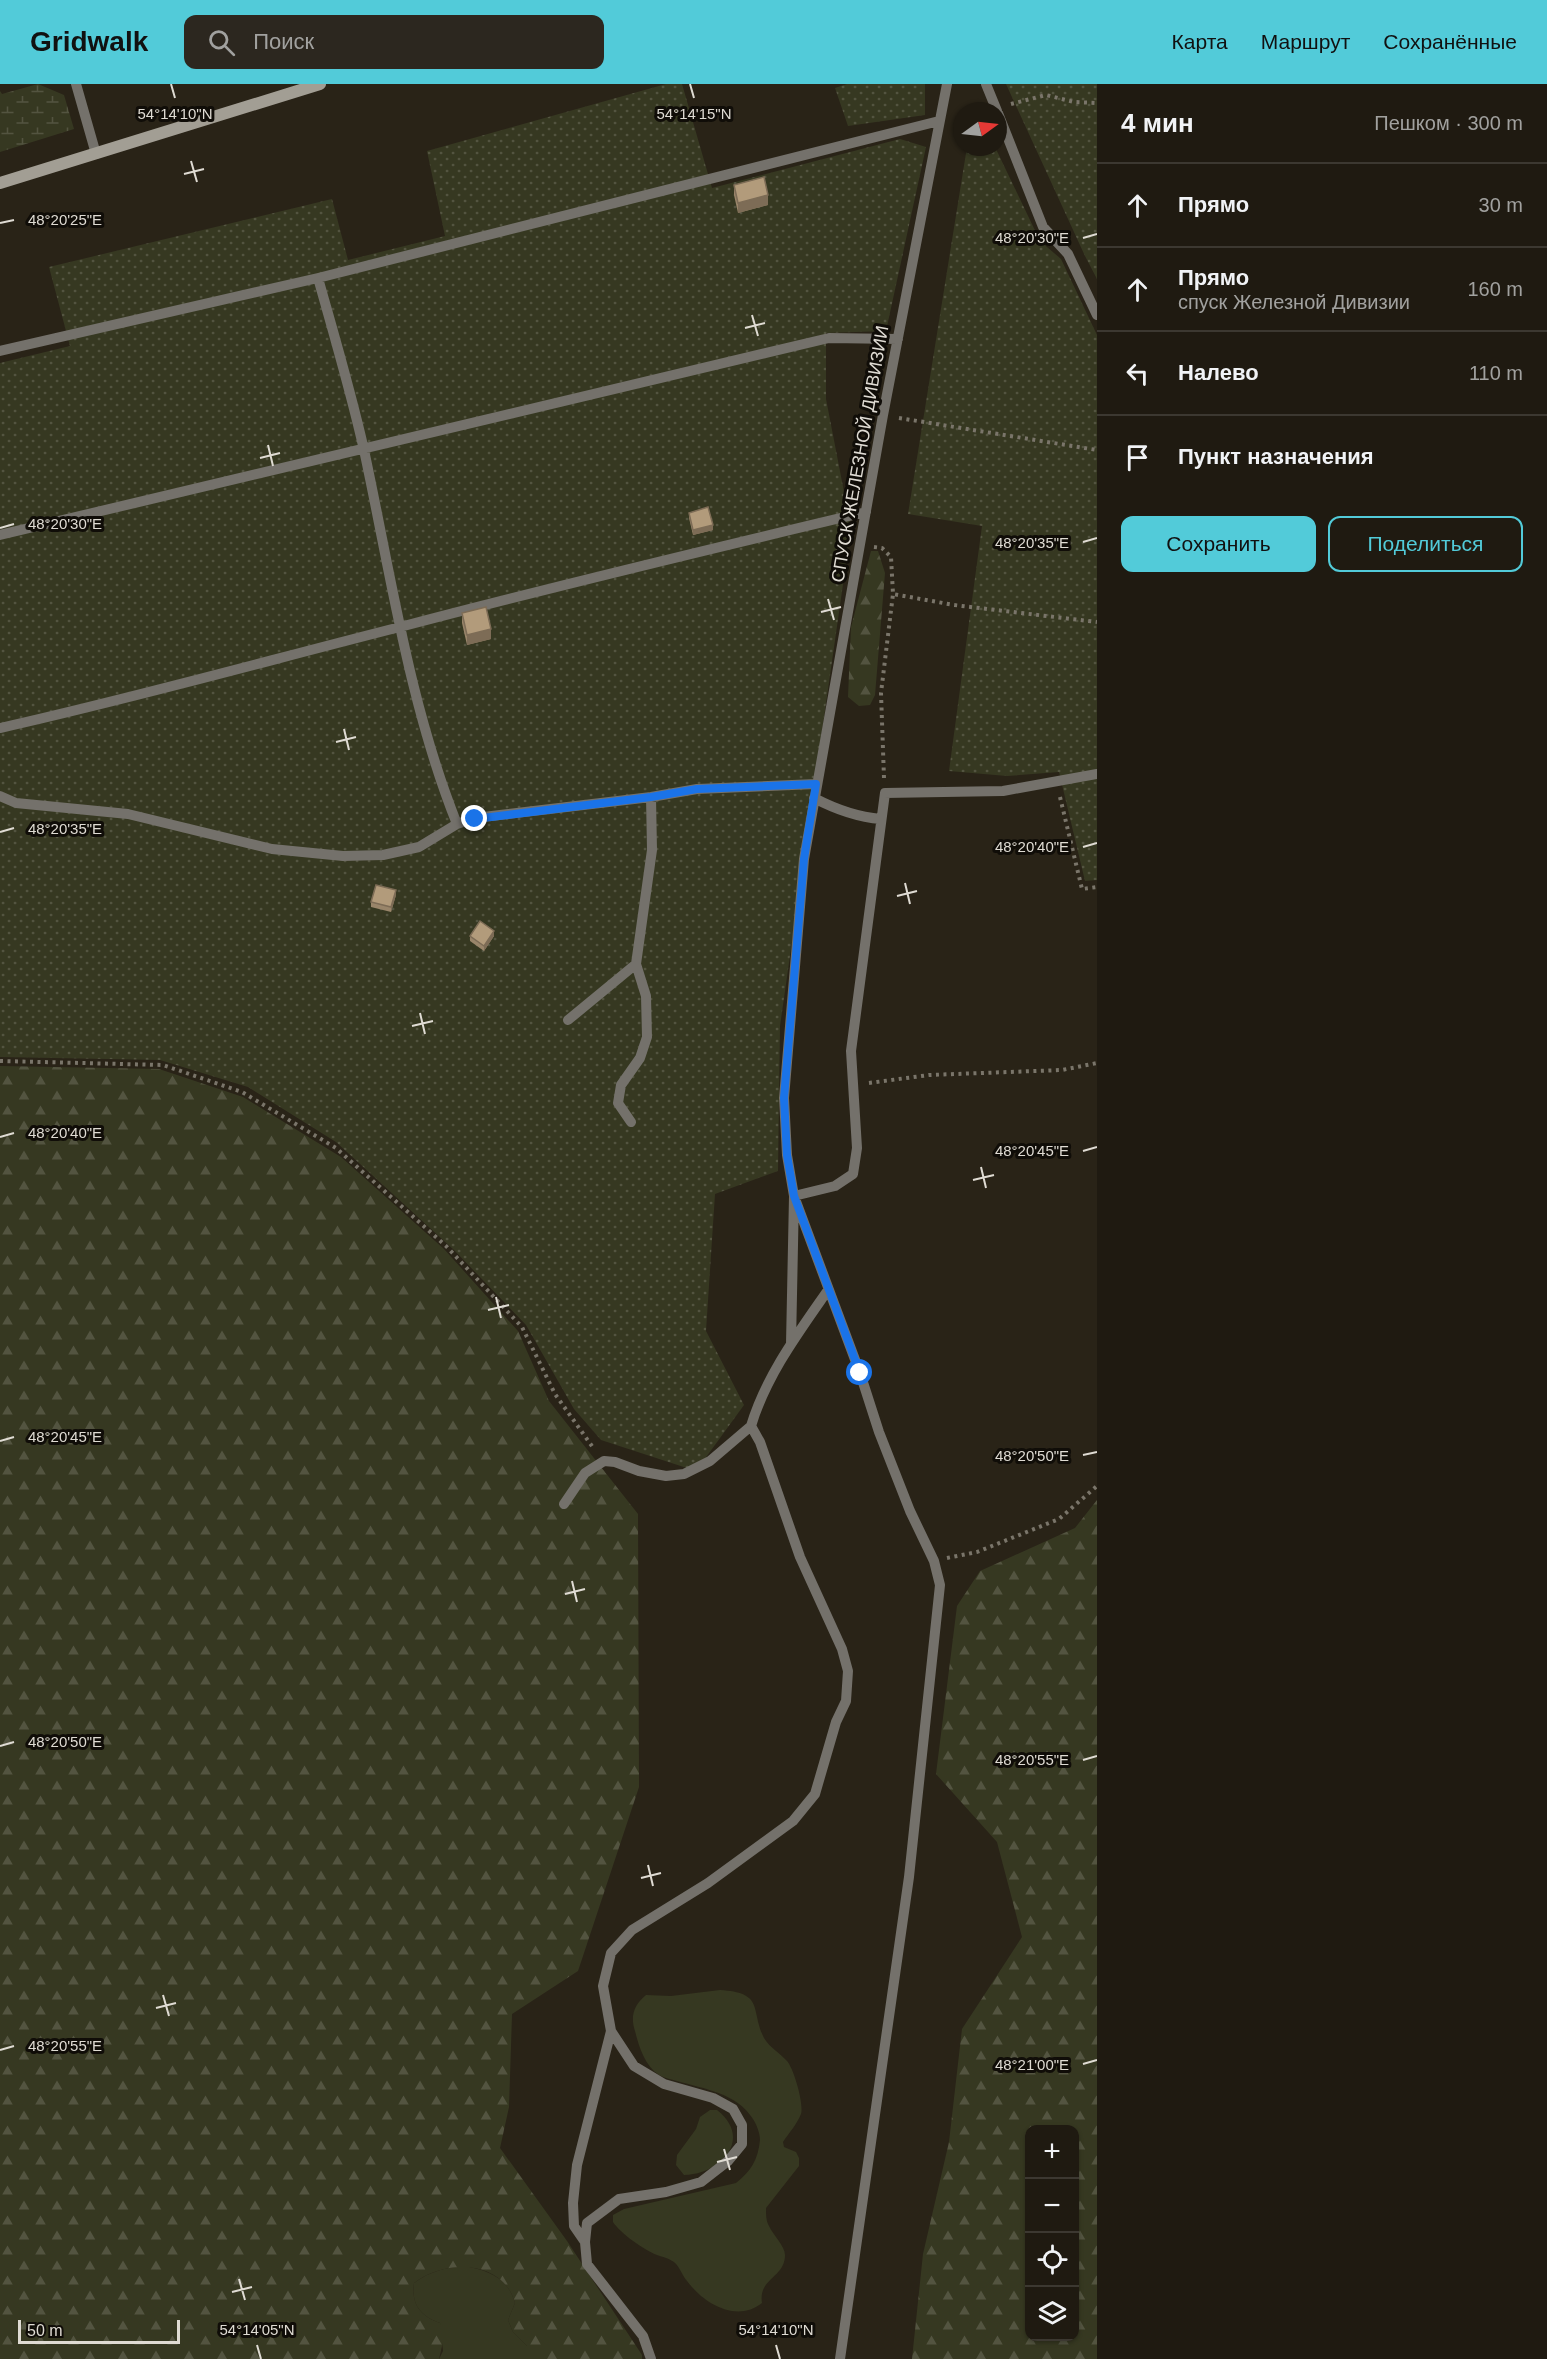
<!DOCTYPE html>
<html lang="ru">
<meta charset="utf-8">
<style>
body{margin:0;font-family:Helvetica,sans-serif;background:#2c271f;color:#f1f3f6}
.controls{position:absolute;right:18px;bottom:18px;display:grid;overflow:hidden;border-radius:12px;box-shadow:0 2px 4px #0004}
.controls button{width:54px;height:54px;display:grid;place-items:center;padding:0;border:0;border-bottom:2px solid #3c3831;background:#1f1a11;color:#f1f3f6;font:30px sans-serif}
.compass{position:absolute;left:953px;top:18px;width:54px;height:54px;border-radius:50%;background:#1f1a11;box-shadow:0 2px 4px #0004;rotate:75deg}
.scale{position:absolute;left:18px;bottom:15px;width:162px;box-sizing:border-box;padding-left:6px;border:3px solid #dfdbd3;border-top:0;font-size:16px;line-height:21px;white-space:nowrap;color:#dfdbd3;-webkit-text-stroke:4px #100d08;paint-order:stroke}
.stop{position:absolute;width:18px;height:18px;margin:-14px;border:4px solid #1a73e8;border-radius:50%;background:#fff}
.stop.end{background:#1a73e8;border-color:#fff;box-shadow:0 2px 6px #0008}
.list{margin:0;padding:0;list-style:none}
h2{display:flex;justify-content:space-between;align-items:center;height:78px;margin:0;padding:0 24px;font-size:26px}
h2 small{font-size:20px;font-weight:400;color:#a1a19f}
.list li{display:grid;grid-template-columns:39px 1fr auto;gap:18px;align-items:center;box-sizing:border-box;height:84px;padding:0 24px;border-top:2px solid #3c3831}
.list b{display:block;font-size:22px;white-space:nowrap}
.list p{margin:0;font-size:20px;white-space:nowrap;color:#a1a19f}
.list em{font-size:20px;font-style:normal;color:#a1a19f}
.actions{display:flex;gap:12px;padding:18px 24px}
.actions a{flex:1;padding:14px 0;border:2px solid #52cbd9;border-radius:12px;text-align:center;font-size:21px;color:#52cbd9}
.actions .main{background:#52cbd9;color:#111}
.icon{flex:none;width:33px;height:33px;fill:none;stroke:currentColor;stroke-width:2;stroke-linecap:round;stroke-linejoin:round}
.map{position:relative;flex:none;width:1097px;height:2275px;overflow:hidden}
header{display:flex;align-items:center;gap:36px;box-sizing:border-box;height:84px;padding:0 30px;background:#52cbd9;color:#111}
header strong{font-size:28px}
nav{display:flex;gap:33px;margin-inline-start:auto;font-size:21px}
.search{width:420px;height:54px;background:#2c271f;display:flex;align-items:center;gap:15px;box-sizing:border-box;padding:0 21px;border-radius:12px;color:#a1a19f;font-size:22px}
main{display:flex}
aside{flex:1;background:#1f1a11}
.map>svg:first-child{display:block}
.grass{fill:#363821}
.forest{fill:url(#forest-firs);fill-rule:evenodd}
.wetland{fill:url(#wetland-marsh)}
.garden{fill:url(#garden-dots)}
.lines{fill:none;stroke-linecap:round;stroke-linejoin:round}
.path{stroke:#7a756a;stroke-width:4;stroke-dasharray:3 4.5;stroke-linecap:butt}
.lane{stroke:#74716b;stroke-width:10}
.secondary{stroke:#a29e94;stroke-width:12}
.wall{fill:#99856a}
.shaded-wall{fill:#7d6c56}
.building{fill:#b29b7b;stroke:#7d6c56;stroke-width:1.5}
.route{stroke:#1a73e8;stroke-width:8}
.ticks{fill:none;stroke:#dfdbd3;stroke-width:2}
.labels{text-anchor:middle;stroke-width:6;stroke-linejoin:round;paint-order:stroke}
.street-label{font-size:18px;fill:#dfdbd3;stroke:#100d08}
.ticks-label{font-size:15px;text-anchor:middle;fill:#dfdbd3;stroke:#100d08;stroke-width:6;stroke-linejoin:round;paint-order:stroke}
</style>
<header>
<strong>Gridwalk</strong>
<div class="search"><svg class="icon" aria-label="search" viewBox="0 0 24 24"><circle cx="10" cy="10" r="6"/><path d="M15 15l6 6"/></svg>Поиск</div>
<nav><a>Карта</a><a>Маршрут</a><a>Сохранённые</a></nav>
</header>
<main>
<div class="map">
<svg width="1097" height="2275" viewBox="0 0 1097 2275">
<defs>
<pattern id="forest-firs" width="22" height="20" patternUnits="userSpaceOnUse" patternTransform="scale(1.5)"><rect width="22" height="20" fill="#363821"/><path d="M5 1l3.5 6h-7zM16 11l3.5 6h-7z" fill="#535440"/></pattern>
<pattern id="wetland-marsh" width="20" height="14" patternUnits="userSpaceOnUse" patternTransform="scale(1.5)"><rect width="20" height="14" fill="#363821"/><path d="M1 5h8M5 5V1M11 12h8M15 12V8" fill="none" stroke="#535440"/></pattern>
<pattern id="garden-dots" width="8" height="8" patternUnits="userSpaceOnUse" patternTransform="scale(1.5)"><rect width="8" height="8" fill="#363821"/><path d="M2 2h.1M6 6h.1" fill="none" stroke="#535440" stroke-width="1.8" stroke-linecap="round"/></pattern>
</defs>
<rect width="100%" height="100%" fill="#292317"/>
<!-- grass -->
<path class="grass" d="M720,1906c45,3 30,19 44,48 6,10 16,15 23,23 7,8 17,43 14,53 -4,10 -12,19 -18,28l1,5 12,5 3,6v8l-33,42c0,6 0,13 3,18 4,9 16,20 16,29 0,23 -27,23 -23,48 -25,20 -58,1 -75,-22 -5,-6 -7,-14 -13,-19 -6,-4 -11,-5 -17,-7 -13,-5 -37,-22 -44,-33v-7l11,-6 112,-26c15,-12 22,-23 24,-43 0,-6 -3,-15 -7,-21 -16,-26 -49,-30 -76,-38 -6,-2 -13,-3 -18,-6 -14,-9 -20,-28 -24,-44 -5,-15 -1,-26 11,-36l25,1z
M710,2026h7c37,29 3,65 -33,65l-8,-10 1,-10 19,-26 4,-12z
M464,2182c23,4 44,11 51,37l-7,17 5,12 14,14v13h-88l4,-8 -3,-28c-20,-7 -29,-19 -26,-40 16,-12 31,-15 50,-17z"/>
<!-- forest -->
<path class="forest" d="M871,467h7l7,22 -10,122 -5,10 -11,1 -11,-9 3,-70z
M0,982l159,3 84,28 98,60 103,92 74,82 31,70 89,113 1,273 -61,184 -66,43 -3,93 -9,41 67,93 75,114v4h-115v-13l-14,-14 -5,-12 7,-17c-12,-44 -71,-44 -101,-20 -3,21 6,33 26,40l5,10 -6,26h-439z
M1097,1416v859h-185l11,-105 26,-112 13,-113 60,-92 -25,-95 -61,-68 21,-168 23,-35 95,-43zM1030,2046h44v206h-44z"/>
<!-- wetland -->
<path class="wetland" d="M38,0l26,11 10,34 -74,23v-61l2,3z"/>
<!-- garden -->
<path class="garden" d="M666,0h16l30,104 188,-49 26,8 -40,184 -60,2v66l25,129 -71,498 -2,145 -63,23 -9,137 38,74 -48,66 -95,-31 -27,-31 -48,-84 -72,-75 -118,-108 -88,-55 -88,-27 -160,-3v-694l70,-17 -21,-79 283,-68 16,61 97,-24 -18,-85z
M847,0h78v31l-77,11 -13,-38z
M1006,0h91v195l-12,-23z
M967,63h28l45,94 21,18 36,76v545l-12,1 -26,-109 -52,4 -58,-5 33,-245 -74,-12z"/>
<g class="lines">
<!-- path -->
<path class="path" d="M1011,20l35,-9 28,7 23,1
M899,334l198,32
M874,463l8,1 9,9 2,37 61,11 143,17
M884,694l-3,-85 12,-99
M1060,713l22,92 15,-2
M0,977l163,4 79,27 94,56 110,98 76,81 33,67 39,55
M869,999l60,-8 133,-5 35,-7
M947,1474l30,-6 82,-33 38,-33"/>
<!-- lane -->
<path class="lane" d="M76,0l20,70
M986,0l11,27
M998,29l45,114 25,27 29,61
M318,194c16,57 33,114 46,172 27,125 45,254 93,374
M0,267l318,-73 621,-157
M0,451l829,-197 69,1
M0,644c134,-30 266,-67 400,-101 155,-41 310,-78 466,-115
M0,712l16,7 112,11 144,35 71,7 40,-1 36,-8 38,-23 18,-6 176,-21 46,-8 119,-5
M814,714c21,11 42,19 67,21
M568,936l68,-56
M631,1038l-13,-19 3,-18 19,-27 7,-21 -1,-41 -10,-32 16,-114 -1,-53
M791,1260l3,-148 41,-10 18,-12 4,-26 -6,-97 34,-258 118,-2 94,-17
M564,1420l21,-31 19,-12 11,1 24,9 27,5 18,-2 26,-13 41,-35
M585,2158l-11,-16 -1,-23 4,-38 34,-134
M651,2275l-8,-23 -56,-72 -2,-22 2,-19 32,-24 47,-7 35,-10 27,-21 14,-17v-19l-9,-16 -20,-11 -49,-14 -30,-18 -23,-35 -8,-45 8,-33 21,-23 76,-47 85,-62 22,-27 21,-72 10,-21 2,-30 -6,-22 -42,-92 -40,-115 -9,-16c15,-50 47,-93 77,-136
M840,2275l69,-482 31,-292 -6,-24 -24,-50 -31,-79 -19,-59 -66,-177 -7,-41 -3,-57 20,-239 79,-444 64,-331"/>
<!-- secondary -->
<path class="secondary" d="M0,99l320,-99"/>
</g>
<!-- wall -->
<path class="wall" d="M734,101l34,20 -30,8 -4,-18z
M689,429l24,17 -20,5 -4,-17z
M462,529l29,26 -24,6 -5,-22z
M396,811l-5,17 -20,-5v-5z
M470,852h24l-10,15 -14,-10z"/>
<!-- shaded-wall -->
<path class="shaded-wall" d="M768,111v10l-30,8v-10z
M713,441v5l-20,5v-5z
M491,545v10l-24,6v-10z
M396,806v5l-5,17v-5z
M494,847v5l-10,15v-5z"/>
<!-- building -->
<path class="building" d="M764,93l4,18 -30,8 -4,-18z
M708,423l5,18 -20,5 -4,-17z
M486,523l5,22 -24,6 -5,-22z
M376,801l20,5 -5,17 -20,-5z
M480,837l14,10 -10,15 -14,-10z"/>
<g class="lines">
<!-- route -->
<path class="route" d="M475,735l176,-22 46,-8 119,-5 -12,75 -20,239 3,57 7,41 66,177"/>
</g>
<!-- ticks -->
<path class="ticks" d="M171,0l4,14M690,0l4,14M191,77l6,21M184,90l20,-5M0,139l14,-3M1083,154l14,-4M752,231l6,21M745,244l20,-5M268,361l5,21M260,374l20,-5M0,444l14,-4M1083,458l14,-4M828,515l6,21M821,528l20,-5M344,645l5,21M336,658l20,-5M0,748l14,-4M1083,763l14,-4M905,799l5,21M897,812l20,-5M420,929l5,21M412,942l21,-5M0,1053l14,-4M1083,1067l14,-4M981,1083l5,21M973,1096l21,-5M496,1213l5,21M488,1226l21,-5M0,1357l14,-4M1083,1371l14,-3M572,1497l5,21M565,1510l20,-5M0,1662l14,-4M1083,1676l14,-4M648,1781l5,21M641,1794l20,-5M163,1911l6,21M156,1924l20,-5M0,1966l14,-4M1083,1980l14,-4M724,2065l6,21M717,2078l20,-5M239,2195l6,21M232,2208l20,-5M257,2261l4,14M776,2261l4,14"/>
<g class="labels">
<!-- street labels -->
<g class="street-label">
<text transform="translate(860 370) rotate(-80)" y="6">СПУСК ЖЕЛЕЗНОЙ ДИВИЗИИ</text>
</g>
</g>
<g class="ticks-label">
<text x="175" y="35">54°14'10"N</text>
<text x="694" y="35">54°14'15"N</text>
<text x="65" y="141">48°20'25"E</text>
<text x="1032" y="159">48°20'30"E</text>
<text x="65" y="445">48°20'30"E</text>
<text x="1032" y="464">48°20'35"E</text>
<text x="65" y="750">48°20'35"E</text>
<text x="1032" y="768">48°20'40"E</text>
<text x="65" y="1054">48°20'40"E</text>
<text x="1032" y="1072">48°20'45"E</text>
<text x="65" y="1358">48°20'45"E</text>
<text x="1032" y="1377">48°20'50"E</text>
<text x="65" y="1663">48°20'50"E</text>
<text x="1032" y="1681">48°20'55"E</text>
<text x="65" y="1967">48°20'55"E</text>
<text x="1032" y="1986">48°21'00"E</text>
<text x="257" y="2251">54°14'05"N</text>
<text x="776" y="2251">54°14'10"N</text>
</g>
</svg>
<div class="controls">
<button>+</button>
<button>−</button>
<button><svg class="icon" aria-label="locate" viewBox="0 0 24 24"><circle cx="12" cy="12" r="6"/><path d="M12 2v4M12 18v4M2 12h4M18 12h4"/></svg></button>
<button><svg class="icon" aria-label="layers" viewBox="0 0 24 24"><path d="M12 4l9 5-9 5-9-5zM3 14l9 5 9-5"/></svg></button>
</div>
<svg class="compass" viewBox="-18 -18 36 36"><path d="M0-13l5 13h-10z" fill="#e53935"/><path d="M0 13l5-13h-10z" fill="#a1a19f"/></svg>
<div class="scale">50 m</div>
<div class="stop" style="left:860px;top:1289px"></div>
<div class="stop end" style="left:475px;top:735px"></div>
</div>
<aside>
<h2>4 мин<small>Пешком · 300 m</small></h2>
<ul class="list">
<li><svg class="icon" aria-label="ahead" viewBox="0 0 24 24"><path d="M12 20V5M6 11l6-6 6 6"/></svg><div><b>Прямо</b></div><em>30 m</em></li>
<li><svg class="icon" aria-label="ahead" viewBox="0 0 24 24"><path d="M12 20V5M6 11l6-6 6 6"/></svg><div><b>Прямо</b><p>спуск Железной Дивизии</p></div><em>160 m</em></li>
<li><svg class="icon" aria-label="left" viewBox="0 0 24 24"><path d="M17 20v-9H6M10 6l-5 5 5 5"/></svg><div><b>Налево</b></div><em>110 m</em></li>
<li><svg class="icon" aria-label="arrive" viewBox="0 0 24 24"><path d="M6 21V4h12l-3 4 3 4H6"/></svg><div><b>Пункт назначения</b></div></li>
</ul>
<div class="actions"><a class="main">Сохранить</a><a>Поделиться</a></div>
</aside>
</main>
